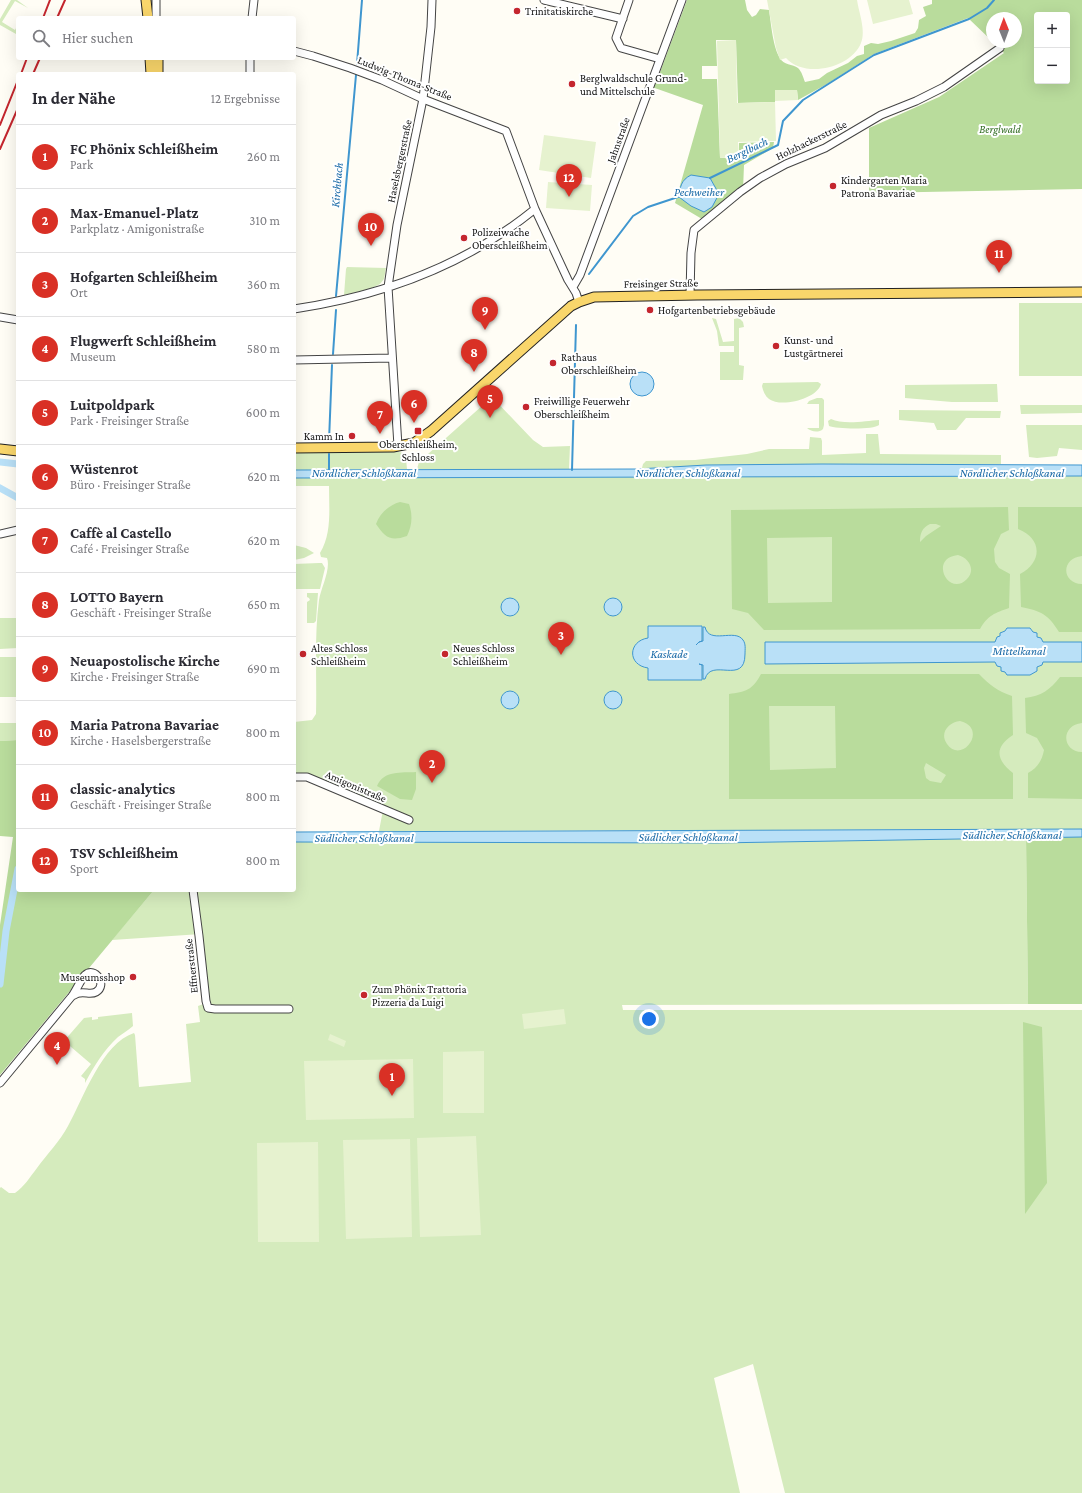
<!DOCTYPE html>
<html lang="de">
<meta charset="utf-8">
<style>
body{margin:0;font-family:"Crimson Pro",serif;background:#f7f7f7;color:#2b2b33}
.controls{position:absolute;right:12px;top:12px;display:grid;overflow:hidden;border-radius:4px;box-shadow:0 4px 16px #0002}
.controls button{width:36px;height:36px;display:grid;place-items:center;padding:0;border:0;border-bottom:1px solid #e1e1e2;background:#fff;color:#2b2b33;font:20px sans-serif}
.compass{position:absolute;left:986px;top:12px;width:36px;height:36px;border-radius:50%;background:#fff;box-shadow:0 4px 16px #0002;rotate:359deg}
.you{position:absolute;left:649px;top:1019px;width:14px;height:14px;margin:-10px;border:3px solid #fff;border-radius:50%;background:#1a73e8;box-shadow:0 0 0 6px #1a73e833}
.badge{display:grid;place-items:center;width:26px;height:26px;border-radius:50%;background:#d93025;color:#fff;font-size:13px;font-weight:700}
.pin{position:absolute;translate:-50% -33px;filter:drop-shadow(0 1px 2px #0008)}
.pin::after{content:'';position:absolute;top:21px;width:14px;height:12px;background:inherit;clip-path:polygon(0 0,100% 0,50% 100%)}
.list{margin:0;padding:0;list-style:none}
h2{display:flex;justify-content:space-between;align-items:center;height:52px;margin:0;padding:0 16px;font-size:17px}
h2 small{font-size:13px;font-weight:400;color:#7c7c81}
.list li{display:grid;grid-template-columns:26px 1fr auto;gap:12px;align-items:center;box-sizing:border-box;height:64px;padding:0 16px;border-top:1px solid #e1e1e2}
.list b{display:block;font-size:15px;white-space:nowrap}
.list p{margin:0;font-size:13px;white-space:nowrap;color:#7c7c81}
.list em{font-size:13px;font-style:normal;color:#7c7c81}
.icon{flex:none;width:22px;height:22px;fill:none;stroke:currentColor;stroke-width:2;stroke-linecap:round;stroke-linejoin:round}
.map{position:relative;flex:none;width:1082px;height:1493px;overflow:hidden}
.search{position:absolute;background:#fff;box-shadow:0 4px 16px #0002;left:16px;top:16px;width:280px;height:44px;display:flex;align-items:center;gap:10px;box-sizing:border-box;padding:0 14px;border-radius:4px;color:#7c7c81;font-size:15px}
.panel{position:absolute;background:#fff;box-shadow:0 4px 16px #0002;left:16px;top:72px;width:280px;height:820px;border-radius:4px}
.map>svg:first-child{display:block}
.green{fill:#d5ebbd}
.forest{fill:#b9dc9c;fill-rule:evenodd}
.pitch{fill:#e6f2cf}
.water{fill:#b9e0f7;stroke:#3f96cf}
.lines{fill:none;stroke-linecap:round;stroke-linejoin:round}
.stream{stroke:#3f96cf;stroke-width:2}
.canal{stroke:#b9e0f7;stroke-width:7}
.minor-casing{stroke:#444;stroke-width:9}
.major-casing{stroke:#222;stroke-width:11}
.minor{stroke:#fff;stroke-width:7}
.major{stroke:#f9d66b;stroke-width:9}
.rail{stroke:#c4262e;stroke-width:2}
.poi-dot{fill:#c4262e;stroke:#fff;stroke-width:1.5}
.labels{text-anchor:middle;stroke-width:4;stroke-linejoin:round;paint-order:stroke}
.poi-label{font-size:11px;fill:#111;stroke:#fff;text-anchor:start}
.street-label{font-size:11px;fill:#111;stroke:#fff}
.park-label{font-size:11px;font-style:italic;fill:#2f6b1f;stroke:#fff}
.water-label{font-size:12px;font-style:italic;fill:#1768a6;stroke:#fff}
</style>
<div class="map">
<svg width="1082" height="1493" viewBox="0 0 1082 1493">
<rect width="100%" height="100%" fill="#fffdf5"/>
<!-- green -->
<path class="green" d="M11,0h6l11,8 -13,-7 -13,21 13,8 3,-6 -1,7 1,2 -2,1 -16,-9v-6z
M347,267l39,1 -2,11 -4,5 -10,5 -26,6 2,-26z
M1019,303h63v73h-63z
M712,318l4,1 7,23 11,-1v-22l5,-1 4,4 1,5 -5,1v37l5,1 -1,14h-23v-28h14v-6h-15l-2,-15z
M818,382l3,2c-4,15 -40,24 -52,15 -4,-3 -6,-8 -7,-13l1,-3z
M997,384l1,18h-46l-47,-4v-13z
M492,397l41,43 10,7 27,-1 -1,23h-152l2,-7z
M817,398h5l2,2v25l-1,4c-4,4 -12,3 -16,-1h12v-24h-12l2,-3z
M1020,405h62v8l-61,1z
M899,410l102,1 -1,7h-34l-10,12h-19l-3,-7 -35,-3z
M831,419c12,6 35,2 48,1v5c-5,5 -43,4 -50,1l-1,-5z
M1026,425h56v25l-23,-2 -2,8 -20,2 -8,-1z
M866,434h12l2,20 121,1v9l-359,4 1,-4 3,-3 49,-1 52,-6 22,-5h40l1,-12 11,1 1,3v14l44,-2z
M395,451l8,2 3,6 1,10 -113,1v-18z
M822,476h260v353l-703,2 4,-21 -78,-32h-11v-56l18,-2 4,-6c1,-37 -2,-77 3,-114 2,-12 12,-31 8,-42l-6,-1 -1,-4c12,-20 9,-44 9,-67h-35v-8z
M294,545l12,3 8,5 -10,5 -10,2z
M319,563h3l3,5 -5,21h-26v-25z
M307,593h11l-2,28 -2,2h-7v-21l3,-2 -1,-2 -2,-1z
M0,618h18v30l-18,1z
M0,657h18v40h-18z
M0,723h18v17l-18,1z
M1026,837l2,167 -406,1 1,5h459v483h-297l-32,-129 -39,14 26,115h-740v-305l1,-1 8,6h6c9,-6 15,-16 22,-25 10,-14 23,-27 31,-42 15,-27 34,-83 66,-93l1,2 4,52 52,-5 -5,-58 14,-2 -2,-16 11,-4 -8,-68 -89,6 42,-50h140v-48l422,1z
M132,1013l1,13c-4,4 -10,7 -15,11 -14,13 -24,29 -33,46v-4l-4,-3 10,-12 -27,-23 20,-23 8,-1v3l6,-1v-2z"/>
<!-- forest -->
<path class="forest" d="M687,0h58l2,10 5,7 4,-2 4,-6 9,1c2,13 4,38 11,48 3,7 13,6 18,10 4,4 5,9 7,14l14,-3 8,-6 21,-10 9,-7 7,-2v-8l7,-3 7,1 13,-3 24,-8 3,-5 1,-8 7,-4 -3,-9 9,-3v-4h150v189l-213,4v-65l70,-31 65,-44 -11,-11h23v-24h-24v23l-24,-23 -94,36 -47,30 -29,16 -1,-10h-22v12l-37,1 -2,-63h-20l1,26h-15v13h15l3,79h19v-15l35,-1 -1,6 -29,17 -1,25 -41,29 -27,-16 28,-98 -54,-19 10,-5v-6zM1037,15h30v66h-30z
M400,502l9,2c4,11 3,22 -2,32 -17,6 -22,1 -31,-12 4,-11 13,-19 24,-22z
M1008,507l1,23 -8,4 -7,15 1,13 4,6 11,6 -1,34c-14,5 -21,7 -29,21l-216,1 -16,-17 -16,-4 -1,-99zM930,524h6l5,2 -15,10 -6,6c0,-9 2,-14 10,-18zM832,537v65l-64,1 -1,-65zM958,555c11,3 18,15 9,24 -18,19 -39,-21 -9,-24z
M1018,507h64v49c-21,2 -21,27 0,28v48h-23c-11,-18 -18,-21 -38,-25l-1,-33c23,-12 22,-36 -2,-45z
M761,674h218c11,11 18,17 33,22l1,39c-19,12 -17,25 0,38v26h-284v-105c16,-2 24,-4 32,-20zM769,706h66l1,62 -66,2zM960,721c29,7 2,44 -13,23 -8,-11 2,-22 13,-23zM926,763l20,12 -5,8 -11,-2 -4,-3 -2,-10z
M1060,677h22v46c-21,2 -21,28 0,29v47l-54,-1v-25c9,-5 14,-12 16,-23l-7,-12 -11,-5 -1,-35c16,-2 25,-8 35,-21z
M18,740v150h136l-154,185v-150l13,-88 -13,-1v-95z
M416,772v17l-4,11 -12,-1 -23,-13c7,-16 24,-13 39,-14z
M1026,837h56v167h-54z
M1023,1022l19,5 5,156 -22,31z"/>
<!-- pitch -->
<path class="pitch" d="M767,0h90c2,13 9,30 4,43 -10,25 -56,36 -75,15l-6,2 -4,-12z
M867,0h42l4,14 -40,10z
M736,40l1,63 38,-1 1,39 -38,1 1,15 -19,1 -3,-117z
M775,90h22l1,10 -23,1z
M544,135l52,7 -5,36 -52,-8z
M548,182l44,3 -2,26 -44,-3z
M564,1009l2,15 -42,5 -2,-15z
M330,1034l16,7 -2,6 -16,-7z
M484,1051v62h-41v-61z
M413,1059l1,59 -108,2 -2,-59z
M476,1136l5,99 -61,2 -3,-99z
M410,1139l2,98 -66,2 -3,-99z
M318,1142l1,100h-61l-1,-99z"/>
<!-- water -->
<path class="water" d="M691,175l19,3 9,16 -7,13 -8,5 -13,-6 -12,-9c1,-10 2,-17 12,-22z
M630 384a12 12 0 1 1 24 0a12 12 0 1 1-24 0Z
M822,464l260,1v11l-788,2v-8l343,-1 69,-4z
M604 607a9 9 0 1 1 18 0a9 9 0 1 1-18 0Z
M501 607a9 9 0 1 1 18 0a9 9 0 1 1-18 0Z
M648,626h54v15l-3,1 -3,3 3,-3 4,-1v-14h2c4,18 30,1 38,13 3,4 2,9 2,14 0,32 -34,3 -40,25h-2v-14l-4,-1 3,1v15h-54v-12c-21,-3 -20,-27 0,-30z
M1007,628h23l3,4 4,1v4l4,1 2,4h39v20h-39l-1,3 -5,2v4l-7,4h-23l-2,-3 -4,-1v-4l-4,-1 -2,-4 -230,2v-22h230l2,-5 3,-1v-3l5,-2z
M604 700a9 9 0 1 1 18 0a9 9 0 1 1-18 0Z
M501 700a9 9 0 1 1 18 0a9 9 0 1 1-18 0Z
M1082,829v8l-366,6 -422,-1v-10z"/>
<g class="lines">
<!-- stream -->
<path class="stream" d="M357,64l5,-64
M710,178l68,-33 5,-24 20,-21 71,-45 95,-36 18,-11 7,-8
M589,274l44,-58 15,-9 33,-11
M336,296l20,-221
M333,354l3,-44
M329,441l3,-76
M572,470l4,-145
M329,471v-17"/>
<!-- canal -->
<path class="canal" d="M0,462l18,2
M0,488l18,10
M0,984l6,-53 12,-62"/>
<defs>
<path id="minor" d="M156,0v18
M544,0l79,19
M629,0l-13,38 5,10 39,11
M252,18l2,-18
M294,51l19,5 37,12 32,12 41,19 83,32 29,78 33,71 8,13 3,9
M250,74v-16
M573,287l7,-12 102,-275
M690,295l1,-42 3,-23 46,-38 20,-14 26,-14 39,-16 56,-33 35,-14 28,-14 56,-39
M294,309c87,-13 172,-44 241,-100
M0,317l18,3
M294,360l97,-2
M398,446l-10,-159 9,-62 26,-126 8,-72 1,-27
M0,534l18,-4
M294,777h13l102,43
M193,890l6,46 7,65 2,7 7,1h74
M0,1083l72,-87c4,-5 9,-17 13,-21 10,-9 23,10 11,17 -5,3 -10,0 -16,1 -3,0 -5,2 -8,3"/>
<path id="major" d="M146,0l2,18
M150,58l1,16
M158,58v16
M294,448l99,-1 21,-4 17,-12 140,-125 8,-4 15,-5 103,-2 385,-3
M0,449l18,2"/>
</defs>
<!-- minor casing -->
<use href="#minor" class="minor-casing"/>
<!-- major casing -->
<use href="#major" class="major-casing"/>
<!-- minor -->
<use href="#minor" class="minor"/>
<!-- major -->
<use href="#major" class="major"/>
<!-- rail -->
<path class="rail" d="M43,18l7,-18
M57,18l8,-18
M21,74l6,-16
M33,74l7,-16
M0,125l18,-45
M0,149l18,-41"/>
</g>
<!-- markers -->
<g class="poi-dot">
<circle cx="517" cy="11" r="4"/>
<circle cx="572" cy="84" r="4"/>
<circle cx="833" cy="186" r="4"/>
<circle cx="464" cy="238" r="4"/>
<circle cx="650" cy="310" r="4"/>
<circle cx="776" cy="346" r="4"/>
<circle cx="553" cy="363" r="4"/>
<circle cx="526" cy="407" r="4"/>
<rect x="414" y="427" width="8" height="8" rx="2"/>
<circle cx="352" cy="436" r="4"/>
<circle cx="303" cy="654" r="4"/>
<circle cx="445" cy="654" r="4"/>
<circle cx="133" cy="977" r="4"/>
<circle cx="364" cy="995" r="4"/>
</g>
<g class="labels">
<!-- poi labels -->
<g class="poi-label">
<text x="525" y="15">Trinitatiskirche</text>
<text x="580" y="82">Berglwaldschule Grund-<tspan x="580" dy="13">und Mittelschule</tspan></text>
<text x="841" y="184">Kindergarten Maria<tspan x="841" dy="13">Patrona Bavariae</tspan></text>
<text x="472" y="236">Polizeiwache<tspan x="472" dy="13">Oberschleißheim</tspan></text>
<text x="658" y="314">Hofgartenbetriebsgebäude</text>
<text x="784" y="344">Kunst- und<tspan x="784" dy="13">Lustgärtnerei</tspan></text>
<text x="561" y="361">Rathaus<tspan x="561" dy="13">Oberschleißheim</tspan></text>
<text x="534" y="405">Freiwillige Feuerwehr<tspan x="534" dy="13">Oberschleißheim</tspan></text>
<text x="344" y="440" text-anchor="end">Kamm In</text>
<text x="418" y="448" text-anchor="middle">Oberschleißheim,<tspan x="418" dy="13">Schloss</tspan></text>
<text x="311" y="652">Altes Schloss<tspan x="311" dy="13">Schleißheim</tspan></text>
<text x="453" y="652">Neues Schloss<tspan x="453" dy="13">Schleißheim</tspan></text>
<text x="125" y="981" text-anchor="end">Museumsshop</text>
<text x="372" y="993">Zum Phönix Trattoria<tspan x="372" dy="13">Pizzeria da Luigi</tspan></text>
</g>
<!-- street labels -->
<g class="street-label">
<text transform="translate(405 78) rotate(22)" y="4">Ludwig-Thoma-Straße</text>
<text transform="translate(618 140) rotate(-70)" y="4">Jahnstraße</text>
<text transform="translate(811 140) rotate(-26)" y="4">Holzhackerstraße</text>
<text transform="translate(399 161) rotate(-78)" y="4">Haselsbergerstraße</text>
<text transform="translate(661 283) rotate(-1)" y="4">Freisinger Straße</text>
<text transform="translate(356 786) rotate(23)" y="4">Amigonistraße</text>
<text transform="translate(191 966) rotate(-96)" y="4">Effnerstraße</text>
</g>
<!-- park labels -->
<g class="park-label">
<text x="1000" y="133">Berglwald</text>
</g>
<!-- water labels -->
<g class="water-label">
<text transform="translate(747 150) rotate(-26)" y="4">Berglbach</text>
<text transform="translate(337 185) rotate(-85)" y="4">Kirchbach</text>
<text x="699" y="196">Pechweiher</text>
<text x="364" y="477">Nördlicher Schloßkanal</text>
<text x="688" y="477">Nördlicher Schloßkanal</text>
<text x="1012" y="477">Nördlicher Schloßkanal</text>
<text x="1019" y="655">Mittelkanal</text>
<text x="669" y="658">Kaskade</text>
<text x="1012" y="839">Südlicher Schloßkanal</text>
<text x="688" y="841">Südlicher Schloßkanal</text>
<text x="364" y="842">Südlicher Schloßkanal</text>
</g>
</g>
</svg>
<div class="controls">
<button>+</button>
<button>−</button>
</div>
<svg class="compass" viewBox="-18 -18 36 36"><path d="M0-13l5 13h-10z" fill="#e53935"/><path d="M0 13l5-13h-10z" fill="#7c7c81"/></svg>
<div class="you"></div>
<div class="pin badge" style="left:392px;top:1096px">1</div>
<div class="pin badge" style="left:432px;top:783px">2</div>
<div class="pin badge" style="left:561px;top:655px">3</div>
<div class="pin badge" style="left:57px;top:1065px">4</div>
<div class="pin badge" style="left:490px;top:418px">5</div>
<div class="pin badge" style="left:414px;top:423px">6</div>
<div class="pin badge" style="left:380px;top:434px">7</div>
<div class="pin badge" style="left:474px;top:372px">8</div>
<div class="pin badge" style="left:485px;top:330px">9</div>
<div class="pin badge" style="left:371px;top:246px">10</div>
<div class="pin badge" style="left:999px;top:273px">11</div>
<div class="pin badge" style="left:569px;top:197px">12</div>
<div class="search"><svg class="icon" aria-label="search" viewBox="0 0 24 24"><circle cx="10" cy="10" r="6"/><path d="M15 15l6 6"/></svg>Hier suchen</div>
<section class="panel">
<h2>In der Nähe<small>12 Ergebnisse</small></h2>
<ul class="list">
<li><span class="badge">1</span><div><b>FC Phönix Schleißheim</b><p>Park</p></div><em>260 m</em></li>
<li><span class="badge">2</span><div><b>Max-Emanuel-Platz</b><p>Parkplatz · Amigonistraße</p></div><em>310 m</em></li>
<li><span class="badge">3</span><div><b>Hofgarten Schleißheim</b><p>Ort</p></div><em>360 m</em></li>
<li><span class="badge">4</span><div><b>Flugwerft Schleißheim</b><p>Museum</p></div><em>580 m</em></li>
<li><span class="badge">5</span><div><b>Luitpoldpark</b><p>Park · Freisinger Straße</p></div><em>600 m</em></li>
<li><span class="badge">6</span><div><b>Wüstenrot</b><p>Büro · Freisinger Straße</p></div><em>620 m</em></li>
<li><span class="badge">7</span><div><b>Caffè al Castello</b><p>Café · Freisinger Straße</p></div><em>620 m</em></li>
<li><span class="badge">8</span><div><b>LOTTO Bayern</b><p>Geschäft · Freisinger Straße</p></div><em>650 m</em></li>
<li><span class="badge">9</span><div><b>Neuapostolische Kirche</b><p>Kirche · Freisinger Straße</p></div><em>690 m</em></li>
<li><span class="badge">10</span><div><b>Maria Patrona Bavariae</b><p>Kirche · Haselsbergerstraße</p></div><em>800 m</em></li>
<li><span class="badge">11</span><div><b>classic-analytics</b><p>Geschäft · Freisinger Straße</p></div><em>800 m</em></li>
<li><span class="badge">12</span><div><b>TSV Schleißheim</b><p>Sport</p></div><em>800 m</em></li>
</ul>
</section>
</div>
